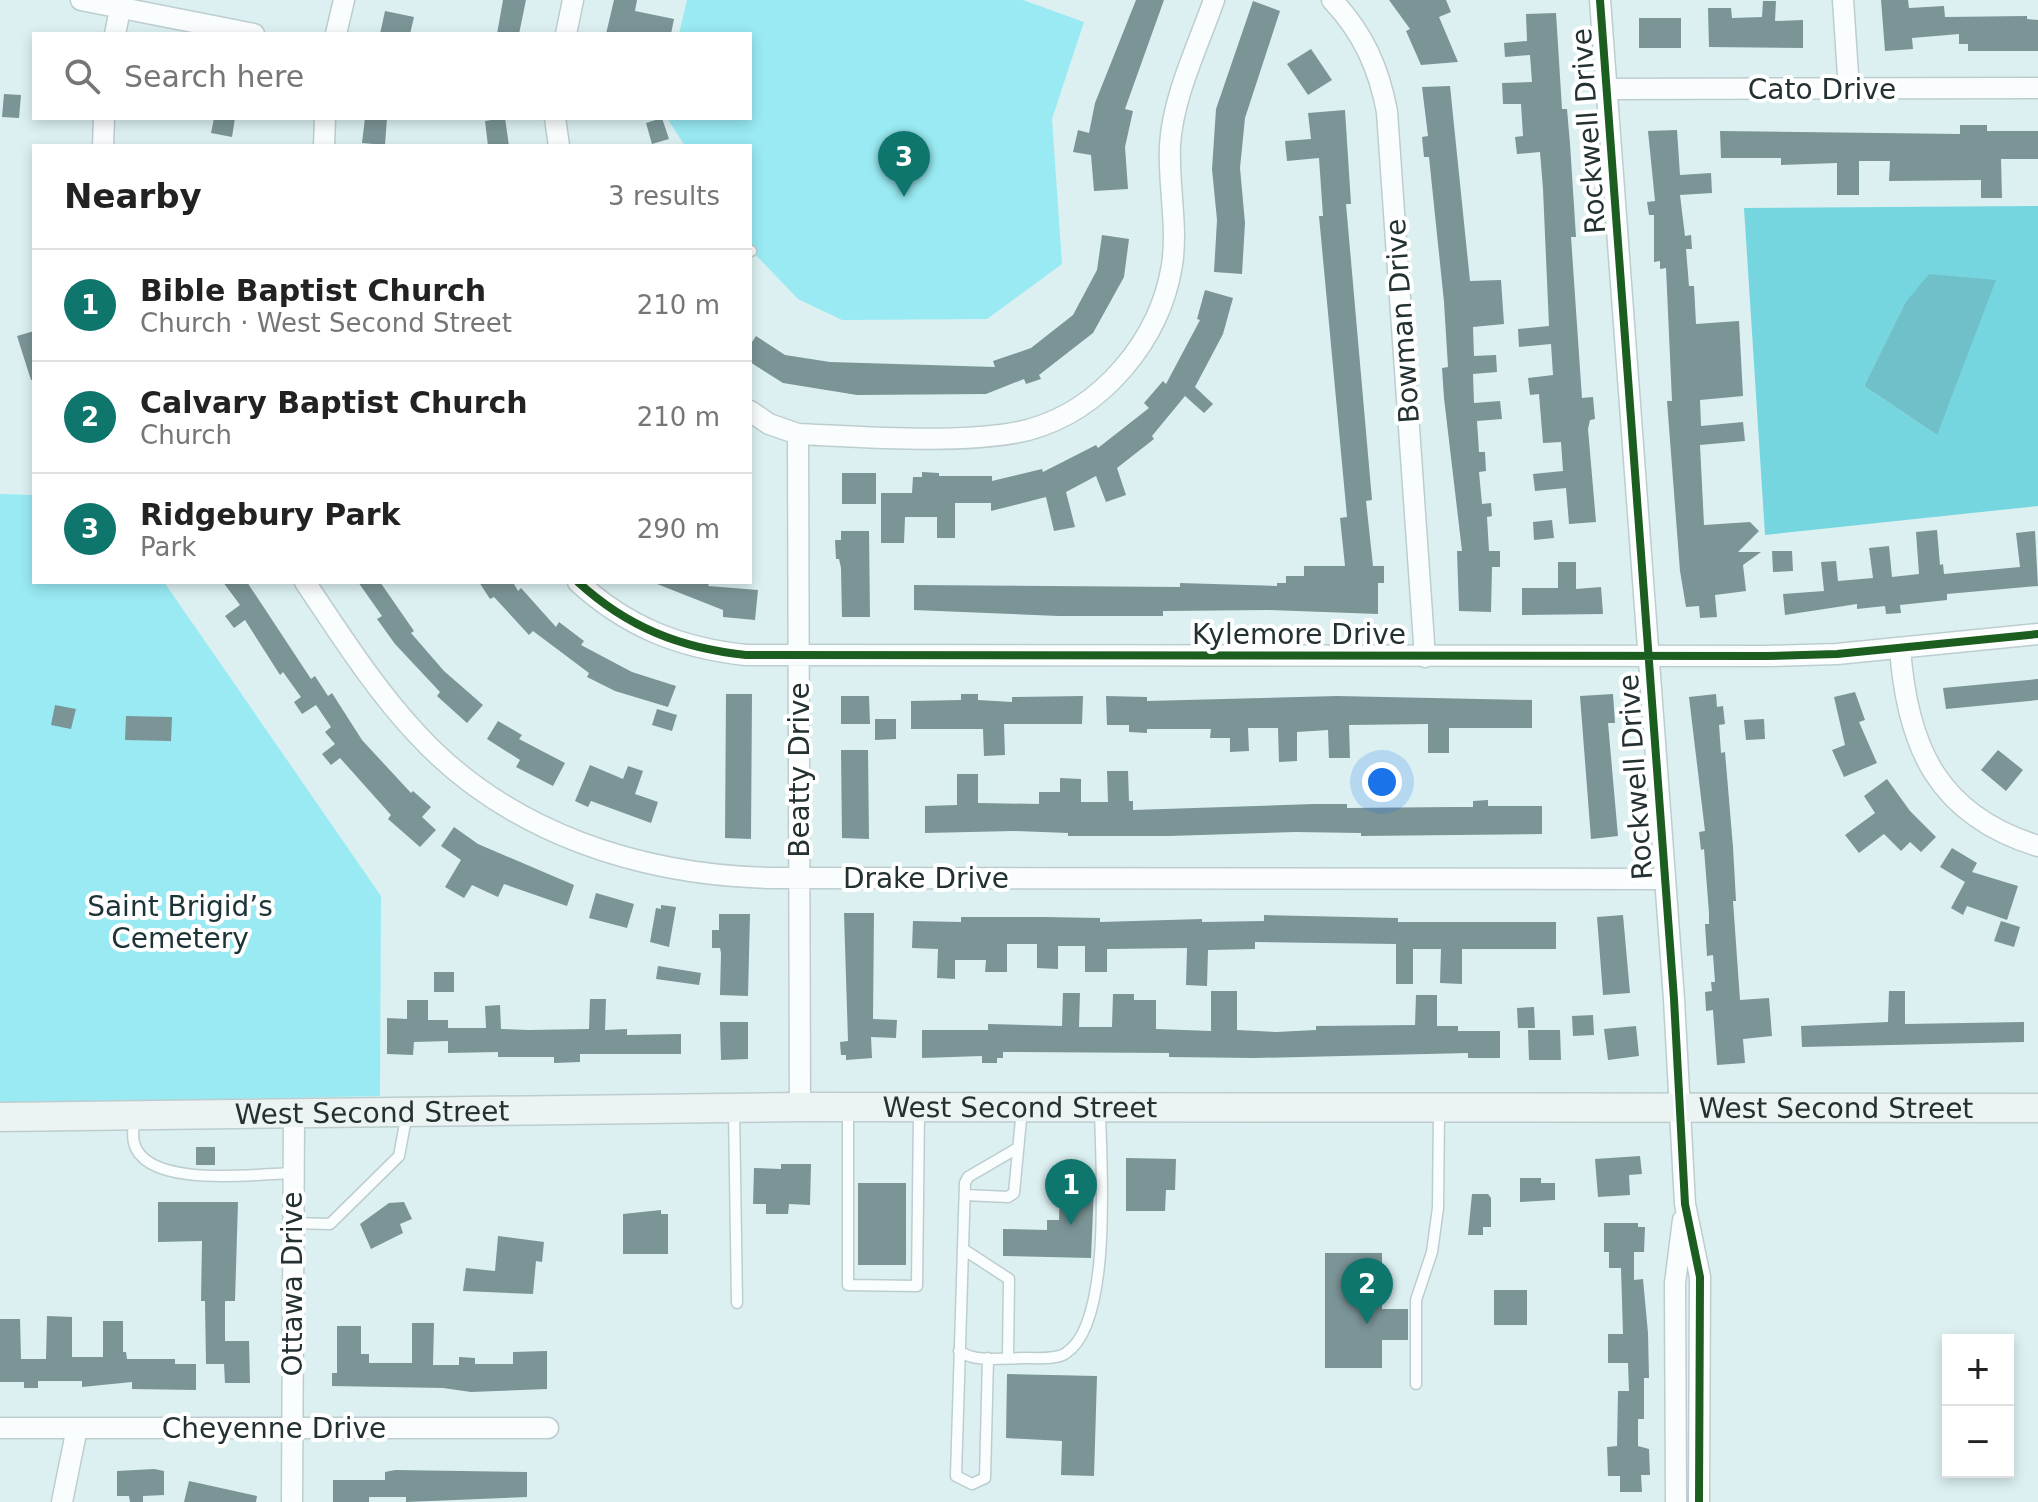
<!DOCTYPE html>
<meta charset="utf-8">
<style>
body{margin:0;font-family:"DejaVu Sans",sans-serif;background:#f6f6f6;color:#222}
.controls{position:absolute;right:24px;bottom:24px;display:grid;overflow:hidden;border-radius:0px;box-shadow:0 4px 12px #0003}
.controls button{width:72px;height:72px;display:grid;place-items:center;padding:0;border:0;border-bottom:2px solid #e0e0e0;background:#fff;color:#222;font:40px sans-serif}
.you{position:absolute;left:1382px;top:782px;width:28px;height:28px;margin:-20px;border:6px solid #fff;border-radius:50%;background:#1a73e8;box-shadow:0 0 0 12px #1a73e833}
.badge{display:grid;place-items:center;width:52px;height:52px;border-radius:50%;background:#0f766e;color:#fff;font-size:26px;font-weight:700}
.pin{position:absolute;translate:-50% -66px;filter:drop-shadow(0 2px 4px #0008)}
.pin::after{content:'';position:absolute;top:42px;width:28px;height:24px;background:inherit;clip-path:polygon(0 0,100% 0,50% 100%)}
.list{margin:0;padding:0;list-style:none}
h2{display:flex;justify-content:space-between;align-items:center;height:104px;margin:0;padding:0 32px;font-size:34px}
h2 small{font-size:26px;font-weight:400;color:#767676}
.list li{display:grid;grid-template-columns:52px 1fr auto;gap:24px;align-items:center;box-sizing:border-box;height:112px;padding:0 32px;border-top:2px solid #e0e0e0}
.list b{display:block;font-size:30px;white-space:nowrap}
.list p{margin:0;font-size:26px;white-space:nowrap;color:#767676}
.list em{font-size:26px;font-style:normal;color:#767676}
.icon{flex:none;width:44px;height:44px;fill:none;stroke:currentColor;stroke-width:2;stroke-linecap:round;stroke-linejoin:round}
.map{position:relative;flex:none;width:2038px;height:1502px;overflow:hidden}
.search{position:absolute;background:#fff;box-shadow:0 4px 12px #0003;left:32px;top:32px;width:720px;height:88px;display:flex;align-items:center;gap:20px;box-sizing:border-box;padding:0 28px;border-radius:0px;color:#767676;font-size:30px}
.panel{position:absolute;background:#fff;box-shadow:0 4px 12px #0003;left:32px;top:144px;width:720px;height:440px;border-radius:0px}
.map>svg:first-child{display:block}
.green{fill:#99eaf3}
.forest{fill:#76d6df;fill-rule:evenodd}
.water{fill:#70c0c9}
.building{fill:#7b9496}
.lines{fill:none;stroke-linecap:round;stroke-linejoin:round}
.service-casing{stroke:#bdcdcf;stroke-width:13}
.minor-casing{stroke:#bdcdcf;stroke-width:23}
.secondary-casing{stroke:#bdcdcf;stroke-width:31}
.service{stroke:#fafdfd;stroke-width:10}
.minor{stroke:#fafdfd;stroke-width:20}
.secondary{stroke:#ecf3f3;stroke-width:28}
.cycleway-casing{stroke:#fff;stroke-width:13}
.cycleway{stroke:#1b5e20;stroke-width:8}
.labels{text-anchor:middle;stroke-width:8;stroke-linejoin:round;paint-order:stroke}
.street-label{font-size:28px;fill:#243133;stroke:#fff}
.park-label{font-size:28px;fill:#1c3437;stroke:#fff}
</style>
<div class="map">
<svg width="2038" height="1502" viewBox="0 0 2038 1502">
<rect width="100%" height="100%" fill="#dcf0f2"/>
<!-- green -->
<path class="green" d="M687,0h336l61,22 -32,97 10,145 -75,55 -145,1 -44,-21 -48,-50v-103h-65l-18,-28h83v-84h-71z
M0,494l34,1v87h130l217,314 -1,200 -380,8z"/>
<!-- forest -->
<path class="forest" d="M2038,206v300l-273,29 -21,-327zM1905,303l32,132 -73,-49z"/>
<!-- water -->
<path class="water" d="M1929,274l67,6 -59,155 -73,-49 41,-83z"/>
<!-- building -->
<path class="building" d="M503,0h23l-7,34h-22z
M614,0h23l-2,11 39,8 -3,15h-65z
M1136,0h28l-39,109 8,2 -8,36 3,42 -34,2 -3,-36 -18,-3 5,-22 11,3 6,-30z
M1389,0h57l5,12 -12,5 19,45 -37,3 -15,-34 4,-2z
M1881,0h27l1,8 35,-2 1,11 82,-1v3l11,1v31h-70v-7h-9v-10l-47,4 1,11 -28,2z
M1253,1l27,10 -35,107 -5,50 5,55 -3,51 -28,-2 3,-52 -5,-51 4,-60z
M1763,1h13l-1,20 28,-1v28l-94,-1 -1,-39h23l1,10 30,-1z
M385,11l29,6 -4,17h-30z
M1556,13l6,96h5l3,35 6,93h-5l11,161 11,-1 2,22 -5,1 -2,9 8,93 -27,2 -3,-36 -31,3 -2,-17 30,-3 -2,-29 -18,1 -4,-49 -9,1 -2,-17 25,-3 -2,-31 -32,3 -1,-18 31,-3 -6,-137 -3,-37 -23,2 -2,-17 8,-1 -2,-32h-18l-1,-21 30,-1 -2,-27 -25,2 -1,-14 23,-2 -1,-27z
M1639,18h42v30h-42z
M1311,49l21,31 -24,15 -21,-31z
M1450,86l20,195 31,-1 3,44 -31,3 1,29 22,-1 1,17 -24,2 1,29 26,-2 2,18 -25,2 2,31h6l1,19 -7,1 3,32 9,-1 1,13 -5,1 2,34h11v16h-8l-1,45 -32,-1 -2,-60h5l-18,-153 -2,-30 6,-1 -4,-65 -15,-145h-5l-2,-20 6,-1 -6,-49z
M4,94l17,1 -2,23 -17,-1z
M1345,110l6,94h-5l26,296 -6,1 7,65h11v17h-6v31l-110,-4 -105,1v5h-104l-145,-6v-25l266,2v-4l97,3v-3h9v-7h18v-10h41l-5,-48 7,-1 -28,-301h4l-4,-58 -32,3 -2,-20 26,-2 -3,-26z
M214,118h21l-3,19 -21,-4z
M365,118h22l-2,27 -23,-2z
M505,118l4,28h-21l-3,-25z
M662,118l7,21 -17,5 -6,-21z
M1960,125h27v6h51v28h-37l1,39h-21v-18l-92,1 1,-20h-31v34h-22v-32l-56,2v-7h-60l-1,-27 240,3z
M1677,130l3,45 31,-2 1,20 -32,2 5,41 6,-1 1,14h-6l3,37h5l2,38 43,-3 4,75 -43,4 1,26 42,-4 2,19 -45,4 4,80 46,-3 9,9 -21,21h23l-18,13 3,26 -31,4 2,22 -17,1 -1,-12 -13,1 -6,-36 -13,-170h5l-6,-133 -6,1v-8l-6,1v-47h-5l-2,-13 8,-1 -7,-70z
M1102,235l27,4 -5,38 -31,56 -54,42 2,4 -15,5 -2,-5 -38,15 -129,1 -74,-12 -33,-21v-17l6,-9 29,19 45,7 165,5 -2,-6 38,-13 42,-33 24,-45z
M1205,290l28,8 -10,36 -28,53 18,17 -9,9 -19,-17 -33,40 2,3 -37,29 9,27 -20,7 -10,-26 -30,16 9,35 -21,4 -8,-34 -55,14v-8h-36v35h-18v-21h-32l-1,26h-23v-50h31l1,-16h9v-5l17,1v3h53v5l50,-12 1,3 53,-27 2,3 51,-40 -5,-5 19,-22 3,3 34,-64 -3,-1z
M34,331v49h-3l-14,-44z
M842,473h34v31h-34z
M1552,520l2,18 -20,2 -1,-18z
M1937,530l3,35 3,-1 1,10 76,-7 -4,-34 19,-2 3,55 -91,8v6l-47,5 1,8 -15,1 -1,-8 -28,3v-5l-72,11 -2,-21 41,-3 -3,-29 15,-1 2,20 35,-3 -4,-30 20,-2 3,31 27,-3 -3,-42z
M841,531h28l1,86h-28l-1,-49 -2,-9h-3l-1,-19h6z
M1772,551h20l1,20 -20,1z
M1558,562h18v27l25,-2 2,27 -81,1v-27h36z
M223,582h24l64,97 4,-3 13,20 4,-3 30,47 49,53 2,-2 18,16 -9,10 14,13 -16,17 -32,-28 3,-4 -51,-57 -9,7 -9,-11 13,-10 -10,-12 6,-5 -15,-22 -14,9 -8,-12 7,-5 -18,-25 -3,3 -35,-55 -11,8 -9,-12 15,-11z
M358,582h22l34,49 -3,2 33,38 39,34 -16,18 -30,-27 3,-4 -45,-48 -18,-25 5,-3z
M479,582h37l-2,2 4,7 3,-3 35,39 3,-5 25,19 -3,4 51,27 44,14 -8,21 -53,-16 -28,-14 2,-4 -56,-42 -4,4 -35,-38 -4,2z
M652,582h58l-2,4 50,4 -3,30 -32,-3v-7z
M2038,679v21l-92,9 -3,-21z
M1855,692l10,28 -6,2 18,41 -33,14 -12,-27 13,-5 -11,-48z
M726,694h26l-1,145 -26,-1z
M961,694h17v6l34,2v-5l71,-1 -1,28h-78l1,31 -21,1 -1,-27h-72v-28l50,-1z
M1613,694l2,29h-7l10,113 -27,3 -11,-143z
M1716,694l1,13 6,-1 2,18 -6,1 2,28 4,-1 8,95 3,54h-3l7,99 29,-2 3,38 -29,3 2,24 -28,2 -4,-55 -7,1 -1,-19 7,-1 -1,-9h4l-2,-27 -6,1 -2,-32h4v-11l-5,-64 -3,1 -2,-18 6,-1 -16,-134z
M841,696h28l1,28h-29z
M1106,696l41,1v4l190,-5 195,4v28h-83v25h-21v-29l-79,1 1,33h-21l-1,-28 -31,2v29l-18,1 -1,-34h-30l1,23 -19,1v-14h-20l1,-9h-64v4l-18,-1v-7h-22z
M55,705l21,4 -5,20 -20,-4z
M657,709l20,6 -5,16 -20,-6z
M126,716l46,1 -1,24 -46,-1z
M875,719h21v20l-21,1z
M1764,719l1,20 -19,1 -2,-20z
M498,721l24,14 -3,4 46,24 -12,23 -37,-19 4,-7 -33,-21z
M841,750h27l1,89 -27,-1z
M1998,750l25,20 -17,21 -25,-21z
M590,765l33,14 5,-13 15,5 -8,23 23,8 -7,21 -60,-22 -3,6 -13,-6z
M1107,771h21l1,30h4v9l181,-6h33v4l106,-1h20v-6l15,-1v6h54v28l-181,2v-3l-65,-1 -127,4h-101v-3l-54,-2 -89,2v-27l32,-1v-31h21v29l61,1v-12h21v-14l21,1v23h27z
M1887,779l23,32 26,26 -15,15 -11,-10 -9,9 -17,-17 -25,19 -14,-18 30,-22 -11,-17z
M454,827l24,17 96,41 -7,21 -63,-22 -6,13 -26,-12 -8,13 -19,-11 16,-27 -20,-14z
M1952,848l25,15 -5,9 46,14 -11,34 -40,-14 -4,9 -12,-7 14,-26 -25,-15z
M596,893l38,11 -7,24 -38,-10z
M661,905l15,2 -7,40 -19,-5 6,-34 5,1z
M844,913h30l-1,106 24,1 -1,18 -25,-1 1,21 -26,2v-5h-5l-1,-13 8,-1z
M719,914h31l-2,82 -28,-1 1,-42 -1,-5h-8v-18h7z
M1264,915l134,3v4h158v27h-94v35l-22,-1 1,-34h-28v35h-17v-40l-141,-2v7l-47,1 -1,36 -21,-1 1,-37 -80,1v23h-22v-26h-27v23l-21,-1v-24h-30v28h-22l1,-12h-31v19l-18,-1 1,-29 -26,-1 1,-27 48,1v-5h82l57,1v4l102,-3v3l62,-1z
M1623,915l7,78 -27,2 -6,-78z
M2001,921l19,6 -6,20 -20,-6z
M658,966l43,7 -2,12 -43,-6z
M434,972h20v20h-20z
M1211,991h26v39l39,2 40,-2v-4l99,-1 1,-30h21v31h21v5h42v27h-32v-5l-213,5 -86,-1v-4l-166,-1v6h-6v5h-15v-7l-60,2v-28h66v-6l74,2 1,-33h17l-1,34h33l1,-33h21v6h22v29l55,2z
M1889,991h16v33l119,-2v20l-222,5 -1,-21 87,-4z
M590,999h16l-1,31 22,-1v6l54,-1v20h-101v8l-26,1v-6h-56v-5l-50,1v-12l-34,1 -1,13 -26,-1v-36l20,1v-19h21v20h20v8h38l-1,-22 15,-1 1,24 28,1 60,-1z
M1534,1007l1,21h-17l-1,-20z
M1593,1015l1,20 -21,1 -1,-20z
M720,1022h28v37l-27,1z
M1636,1026l3,30 -31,4 -4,-31z
M1528,1030h32l1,30h-32z
M196,1147h19v18h-19z
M1640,1156l2,18 -13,1 1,20 -32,2 -3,-38z
M1126,1158l50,1 -1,31h-9l-1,21h-39z
M781,1164h30l-1,41 -21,-1 -1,10h-22v-10h-13l1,-36 27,1z
M1520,1178h21v5h14v17l-35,2z
M858,1183h48v82h-48z
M1060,1187h34l-3,71 -88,-2v-27l44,1v-10h12z
M1472,1194h16l3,4v29h-8v8h-15z
M158,1202h80l-3,99h-10v40h24l1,42h-25l-1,-19h-18l-1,-63h-4l1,-60 -44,1z
M404,1202l8,17 -12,5 3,9 -32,16 -11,-25 29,-21z
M661,1210v4h7v40h-45v-40z
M1604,1223h34v4h7l-1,25h-10v28l9,-1 5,54 1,45h-5v41h-6v27l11,3 1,26h-9l1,17h-22v-16h-12l-1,-29 10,-1 1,-55h11l-1,-28h-20v-29h15l-2,-66h-12v-16h-5z
M498,1236l46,6 -2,20 -6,-1 -3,33 -70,-3 3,-23 29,3z
M1325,1253h57v56h26v31h-26v28h-57z
M1494,1290h33v35h-33z
M47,1316l25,1v40h31v-36h20v31h3l1,7h48v5h21v26l-64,-1v-7l-50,5v-6h-44v7h-14v-6h-24v-63h20l1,40h25z
M412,1323h22l-1,42h26v-8l16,1v6h38v-12l34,-1v38l-76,3 -28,-4 -111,-2v-13h5v-47h24v28h8v9h43z
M1007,1374l90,2 -3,100 -33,-1 1,-34 -56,-3z
M154,1469l10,2v24l-21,1v6h-13l-1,-6h-12v-25z
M395,1470l132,2v25l-121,5v-5h-37v5h-36v-22h52v-8z
M189,1481l68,15 -1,6h-72z"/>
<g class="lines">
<defs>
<path id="service" d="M750,251h1
M848,1109v176l69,1 2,-175
M734,1110l3,193
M134,1118c0,7 -2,18 0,25 12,46 122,31 159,30
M965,1195l43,2 6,-4 8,-84
M292,1223l38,1 69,-68 8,-43
M963,1249l46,30 -1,79
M959,1351c16,12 45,7 65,7 12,0 33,2 42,-5 47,-30 35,-190 34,-242
M988,1358l-3,120 -13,6 -16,-8 9,-293 3,-6 48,-28
M1416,1384v-84l16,-48 6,-44 1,-98"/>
<path id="minor" d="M81,0l173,34
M1332,0c31,33 47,68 55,112l38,545
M1600,0l74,999 11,205 15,73 -1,225
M1843,0l6,90
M115,34l7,-34
M336,34l8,-34
M566,34l7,-34
M1606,89l432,-1
M555,118l4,28
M103,146l1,-28
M324,146l1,-28
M750,411l19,13 29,10c65,3 169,11 230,-4 74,-20 132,-90 144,-165 6,-40 -4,-80 -2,-120 3,-49 28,-99 44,-145
M798,434l2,673
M305,582c35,52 69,106 112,152 92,100 226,142 358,144l889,1
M578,582c49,45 102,66 168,73l1021,1 70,-2 201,-20
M1900,648c7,98 37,167 138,198
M0,1428h548
M62,1502l15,-74
M292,1502l2,-388
M1676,1502l-1,-219 8,-63"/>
<g id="secondary">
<path id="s1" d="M0,1117l800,-10 1238,1"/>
</g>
</defs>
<!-- service casing -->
<use href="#service" class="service-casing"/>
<!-- minor casing -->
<use href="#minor" class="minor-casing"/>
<!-- secondary casing -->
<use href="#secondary" class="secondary-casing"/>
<!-- service -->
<use href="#service" class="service"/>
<!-- minor -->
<use href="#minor" class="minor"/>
<!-- secondary -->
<use href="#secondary" class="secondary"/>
<defs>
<path id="cycleway" d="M1600,0l74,999 11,205 15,73 -1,225
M578,582c49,45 102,66 168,73l1021,1 70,-2 201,-20"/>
</defs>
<!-- cycleway casing -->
<use href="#cycleway" class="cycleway-casing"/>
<!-- cycleway -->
<use href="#cycleway" class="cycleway"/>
</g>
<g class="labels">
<!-- street labels -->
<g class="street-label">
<text x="1822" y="99">Cato Drive</text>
<text transform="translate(1588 131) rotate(-94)" y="10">Rockwell Drive</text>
<text transform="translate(1402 321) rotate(-94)" y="10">Bowman Drive</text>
<text x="1299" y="644">Kylemore Drive</text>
<text transform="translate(799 770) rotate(-90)" y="10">Beatty Drive</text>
<text transform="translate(1635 777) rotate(-94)" y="10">Rockwell Drive</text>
<text x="926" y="888">Drake Drive</text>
<text dy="10" stroke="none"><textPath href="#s1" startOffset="1020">West Second Street</textPath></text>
<text dy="10" stroke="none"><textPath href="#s1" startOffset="1836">West Second Street</textPath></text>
<text dy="10" stroke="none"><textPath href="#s1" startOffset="372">West Second Street</textPath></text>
<text transform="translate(292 1284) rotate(-90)" y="10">Ottawa Drive</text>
<text x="274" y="1438">Cheyenne Drive</text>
</g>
<!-- park labels -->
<g class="park-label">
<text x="180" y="916">Saint Brigid’s<tspan x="180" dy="32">Cemetery</tspan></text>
</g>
</g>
</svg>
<div class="controls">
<button>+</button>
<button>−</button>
</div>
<div class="you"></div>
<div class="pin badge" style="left:1071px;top:1225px">1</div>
<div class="pin badge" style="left:1367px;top:1324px">2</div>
<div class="pin badge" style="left:904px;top:197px">3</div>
<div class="search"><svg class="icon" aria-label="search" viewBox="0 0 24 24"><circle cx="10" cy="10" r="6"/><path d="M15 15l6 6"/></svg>Search here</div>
<section class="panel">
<h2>Nearby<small>3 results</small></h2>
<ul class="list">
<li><span class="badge">1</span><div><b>Bible Baptist Church</b><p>Church · West Second Street</p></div><em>210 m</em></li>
<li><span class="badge">2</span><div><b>Calvary Baptist Church</b><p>Church</p></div><em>210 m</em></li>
<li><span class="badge">3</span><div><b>Ridgebury Park</b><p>Park</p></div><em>290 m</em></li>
</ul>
</section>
</div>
